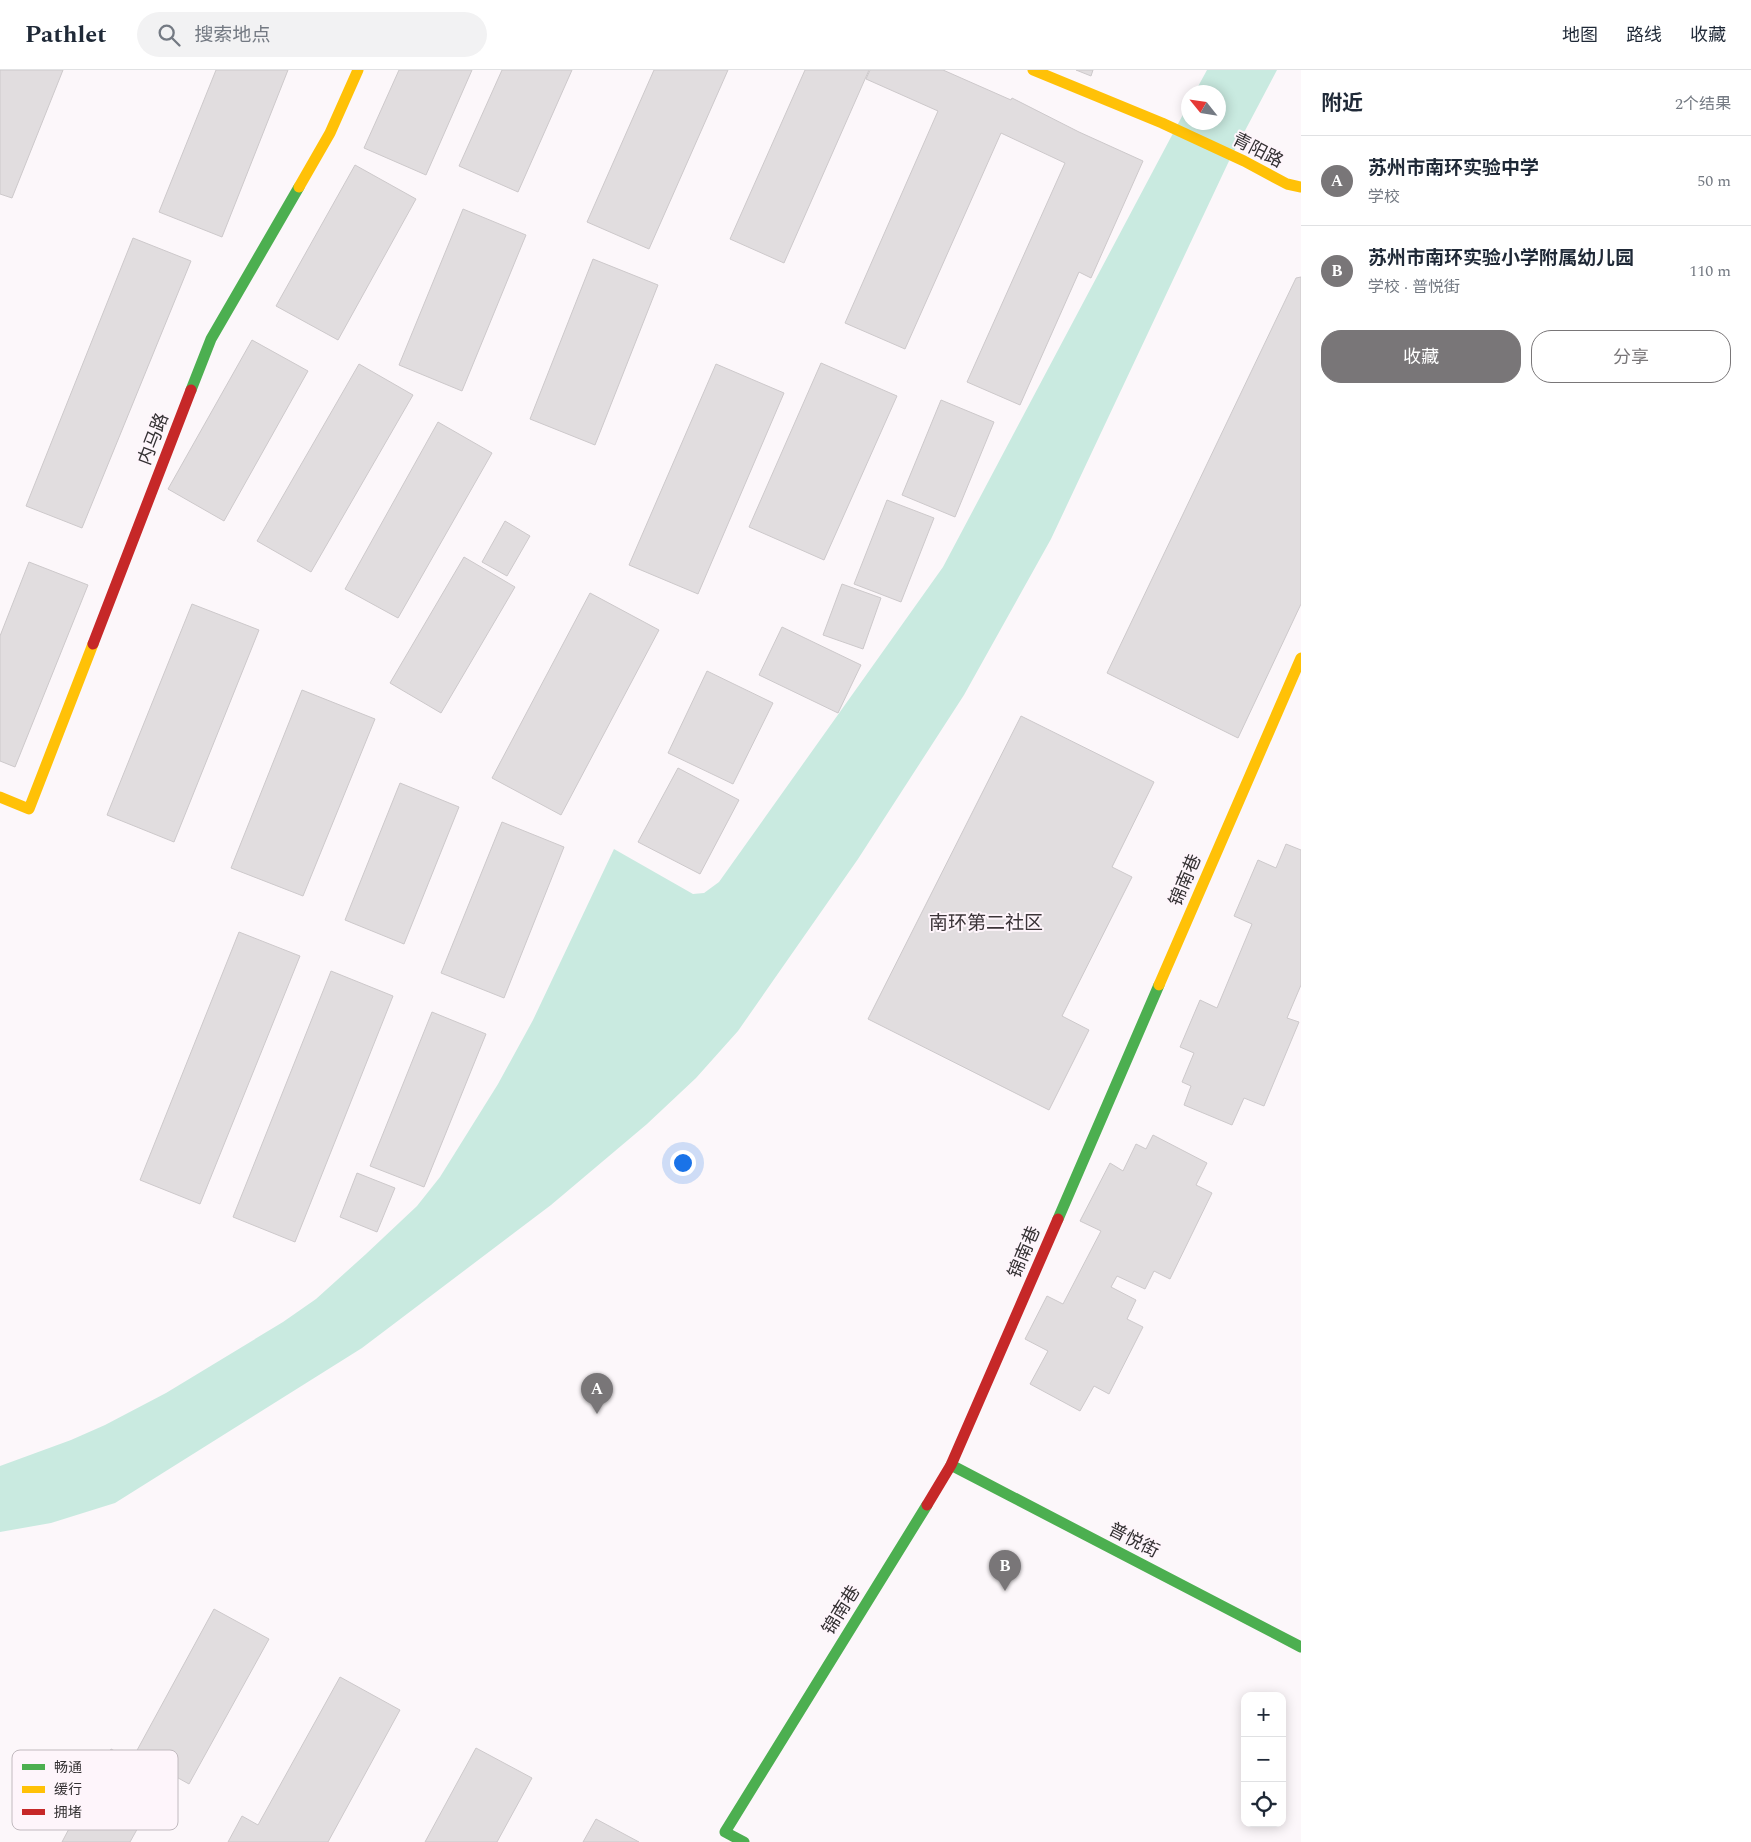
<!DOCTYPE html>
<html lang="zh">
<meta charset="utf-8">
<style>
body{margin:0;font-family:Spectral,"Noto Sans SC",serif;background:#f2f2f3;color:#1f2937}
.controls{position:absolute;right:15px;bottom:15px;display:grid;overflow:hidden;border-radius:10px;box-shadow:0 2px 12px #0003}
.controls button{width:45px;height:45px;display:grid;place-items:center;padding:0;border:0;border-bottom:1px solid #e0e1e3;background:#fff;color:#1f2937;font:25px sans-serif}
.compass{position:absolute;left:1181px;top:15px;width:45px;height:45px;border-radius:50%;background:#fff;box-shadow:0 2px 12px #0003;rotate:300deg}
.you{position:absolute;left:682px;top:1092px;width:18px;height:18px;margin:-12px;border:4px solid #fff;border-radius:50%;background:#1a73e8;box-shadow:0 0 0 8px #1a73e833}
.badge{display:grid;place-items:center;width:32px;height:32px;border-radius:50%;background:#797678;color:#fff;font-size:16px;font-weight:700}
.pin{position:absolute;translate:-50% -41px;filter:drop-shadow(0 1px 2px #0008)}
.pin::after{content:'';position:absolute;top:26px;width:18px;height:15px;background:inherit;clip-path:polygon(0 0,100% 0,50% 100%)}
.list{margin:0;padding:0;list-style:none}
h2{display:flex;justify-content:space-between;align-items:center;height:65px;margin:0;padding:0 20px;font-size:21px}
h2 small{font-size:16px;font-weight:400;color:#747a83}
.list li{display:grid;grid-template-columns:32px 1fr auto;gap:15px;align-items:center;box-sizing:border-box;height:90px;padding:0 20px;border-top:1px solid #e0e1e3}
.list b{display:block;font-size:19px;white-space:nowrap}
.list p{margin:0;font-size:16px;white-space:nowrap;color:#747a83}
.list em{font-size:16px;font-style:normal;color:#747a83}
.actions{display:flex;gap:10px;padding:15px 20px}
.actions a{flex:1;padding:11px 0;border:1px solid #797678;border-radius:20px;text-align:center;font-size:18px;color:#797678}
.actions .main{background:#797678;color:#fff}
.icon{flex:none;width:28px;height:28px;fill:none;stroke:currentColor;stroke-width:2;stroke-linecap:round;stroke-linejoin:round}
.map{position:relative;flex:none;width:1301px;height:1772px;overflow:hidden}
header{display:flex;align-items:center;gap:30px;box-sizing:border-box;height:70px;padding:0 25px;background:#fff;border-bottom:1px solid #e0e1e3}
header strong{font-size:24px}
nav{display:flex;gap:28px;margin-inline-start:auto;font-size:18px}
.search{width:350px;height:45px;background:#f2f2f3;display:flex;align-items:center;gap:12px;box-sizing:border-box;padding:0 18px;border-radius:28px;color:#747a83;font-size:19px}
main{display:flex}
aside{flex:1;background:#fff}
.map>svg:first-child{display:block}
.water{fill:#c9eae0}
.building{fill:#e1dddf;stroke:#cdc9cb}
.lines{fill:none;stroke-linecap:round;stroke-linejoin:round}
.fast{stroke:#4caf50;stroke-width:11}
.slow{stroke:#ffc107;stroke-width:11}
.jam{stroke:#c62828;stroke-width:11}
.labels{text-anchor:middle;stroke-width:4;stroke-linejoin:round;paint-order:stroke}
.street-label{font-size:18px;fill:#333032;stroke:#fef5fb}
.neighbourhood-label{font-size:19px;fill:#3b3438;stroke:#fef5fb}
.key{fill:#fef5fb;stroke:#c1babf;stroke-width:1}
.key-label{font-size:14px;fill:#333032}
</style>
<header>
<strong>Pathlet</strong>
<div class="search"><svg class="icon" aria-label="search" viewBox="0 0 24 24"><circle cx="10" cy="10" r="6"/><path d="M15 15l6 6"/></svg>搜索地点</div>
<nav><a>地图</a><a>路线</a><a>收藏</a></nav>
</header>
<main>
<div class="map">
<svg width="1301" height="1772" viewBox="0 0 1301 1772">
<rect width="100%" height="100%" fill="#fcf7fa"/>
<!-- water -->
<path class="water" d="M1207,0h70l-48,91 -178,378 -87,156 -106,164 -120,172 -42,47 -49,46 -96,81 -189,143 -247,155 -64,20 -51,9v-66l71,-26 34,-15 61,-32 117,-71 33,-23 50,-45 51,-48 23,-29 58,-93 35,-64 81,-171 79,45 11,-1 15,-11 224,-315 245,-462v17h30v-30h-23z"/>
<!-- building -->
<path class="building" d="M0,0h63l-51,128 -12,-4z
M216,0h72l-66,167 -63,-25z
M399,0h73l-46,105 -62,-27z
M502,0h70l-54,122 -59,-26z
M654,0h74l-79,179 -62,-27z
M805,0h64l-85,193 -54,-24z
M870,0h73l68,30 1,-2 67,34 64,29 -52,117 -12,-6 -59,133 -53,-23 98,-219 -64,-30 -96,216 -60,-26 93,-212 -72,-32z
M1076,0h17l-2,6z
M355,95l61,34 -78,141 -62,-34z
M463,139l63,26 -64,156 -63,-26z
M133,168l58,23 -109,267 -56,-22z
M593,189l65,26 -63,160 -65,-26z
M1301,207v327l-63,134 -131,-65 189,-395z
M252,270l56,31 -84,150 -56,-32z
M821,293l76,33 -73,164 -75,-33z
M359,294l54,31 -102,177 -54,-31z
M716,294l68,29 -86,201 -69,-29z
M941,330l53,22 -39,95 -53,-22z
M438,352l54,31 -94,165 -53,-29z
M887,430l47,18 -33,84 -47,-18z
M505,451l25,15 -23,40 -25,-14z
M464,487l51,30 -74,126 -51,-30z
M29,492l59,23 -73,182 -15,-6v-125z
M842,514l39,14 -18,51 -40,-14z
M590,523l69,37 -98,185 -69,-37z
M192,534l67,26 -85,212 -67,-27z
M782,557l79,38 -23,48 -79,-38z
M707,601l66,32 -40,81 -65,-31z
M302,620l73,29 -72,177 -72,-28z
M1021,646l133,66 -42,85 20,10 -70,139 27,14 -40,80 -181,-91z
M678,698l61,32 -39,74 -62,-32z
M400,713l59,24 -55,137 -59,-24z
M502,752l62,25 -60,151 -63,-25z
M1286,774l15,6v135l-14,33 12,4 -35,84 -20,-8 -12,27 -48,-20 7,-19 -9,-4 12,-29 -14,-6 20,-47 17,8 35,-84 -18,-8 24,-56 18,8z
M239,862l61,24 -100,248 -60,-24z
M331,901l62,25 -98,246 -62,-25z
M432,942l54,22 -62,153 -54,-21z
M1153,1065l54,28 -11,22 16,8 -42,86 -16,-8 -9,18 -28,-13 -6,11 25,13 -9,19 16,8 -34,67 -15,-8 -14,25 -50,-27 18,-33 -23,-12 22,-43 16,8 38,-73 -21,-10 30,-58 13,8 13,-27 10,5z
M357,1103l38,15 -18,44 -37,-15z
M214,1539l55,30 -80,145 -54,-30z
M340,1607l60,33 -72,132h-100l14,-26 16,9z
M476,1678l56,30 -35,64h-72z
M111,1679l54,30 -35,63h-68z
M596,1749l43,23h-56z"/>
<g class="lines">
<!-- fast -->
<path class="fast" d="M191,320l20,-51 88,-152
M1058,1149l101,-234
M951,1395l350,182
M744,1772l-19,-10 202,-327"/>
<!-- slow -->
<path class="slow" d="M1033,0l129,53 82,38 43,23 14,3
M299,117l31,-54 28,-63
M0,727l29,12 64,-165
M1159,915l142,-327"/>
<!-- jam -->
<path class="jam" d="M93,574l98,-254
M927,1435l24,-40 107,-246"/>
</g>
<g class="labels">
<!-- street labels -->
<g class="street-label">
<text transform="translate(1258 80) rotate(27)" y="6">青阳路</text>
<text transform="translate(153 369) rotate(-69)" y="6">内马路</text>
<text transform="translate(1185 810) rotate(-67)" y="6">锦南巷</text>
<text transform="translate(1024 1182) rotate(-67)" y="6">锦南巷</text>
<text transform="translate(1134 1470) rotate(27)" y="6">普悦街</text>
<text transform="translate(841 1540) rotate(-58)" y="6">锦南巷</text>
</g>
<!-- neighbourhood labels -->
<g class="neighbourhood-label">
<text x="986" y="859">南环第二社区</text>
</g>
</g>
<!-- legend -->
<rect x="12" y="1680" width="166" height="80" rx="8" class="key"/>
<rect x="22" y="1694" width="23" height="6" fill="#4caf50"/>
<rect x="22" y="1716" width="23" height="7" fill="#ffc107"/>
<rect x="22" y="1739" width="23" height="6" fill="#c62828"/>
<g class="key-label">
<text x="54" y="1702">畅通</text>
<text x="54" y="1724">缓行</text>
<text x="54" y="1747">拥堵</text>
</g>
</svg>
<div class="controls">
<button>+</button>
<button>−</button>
<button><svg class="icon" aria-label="locate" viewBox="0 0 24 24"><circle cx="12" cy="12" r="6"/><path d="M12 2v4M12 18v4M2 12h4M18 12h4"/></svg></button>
</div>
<svg class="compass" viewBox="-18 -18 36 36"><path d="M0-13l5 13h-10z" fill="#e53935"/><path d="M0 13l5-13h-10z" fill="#747a83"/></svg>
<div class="you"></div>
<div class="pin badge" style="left:597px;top:1344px">A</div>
<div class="pin badge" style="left:1005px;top:1521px">B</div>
</div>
<aside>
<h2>附近<small>2个结果</small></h2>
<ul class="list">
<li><span class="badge">A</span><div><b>苏州市南环实验中学</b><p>学校</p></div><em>50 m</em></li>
<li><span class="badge">B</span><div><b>苏州市南环实验小学附属幼儿园</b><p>学校 · 普悦街</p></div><em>110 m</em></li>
</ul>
<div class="actions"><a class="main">收藏</a><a>分享</a></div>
</aside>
</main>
